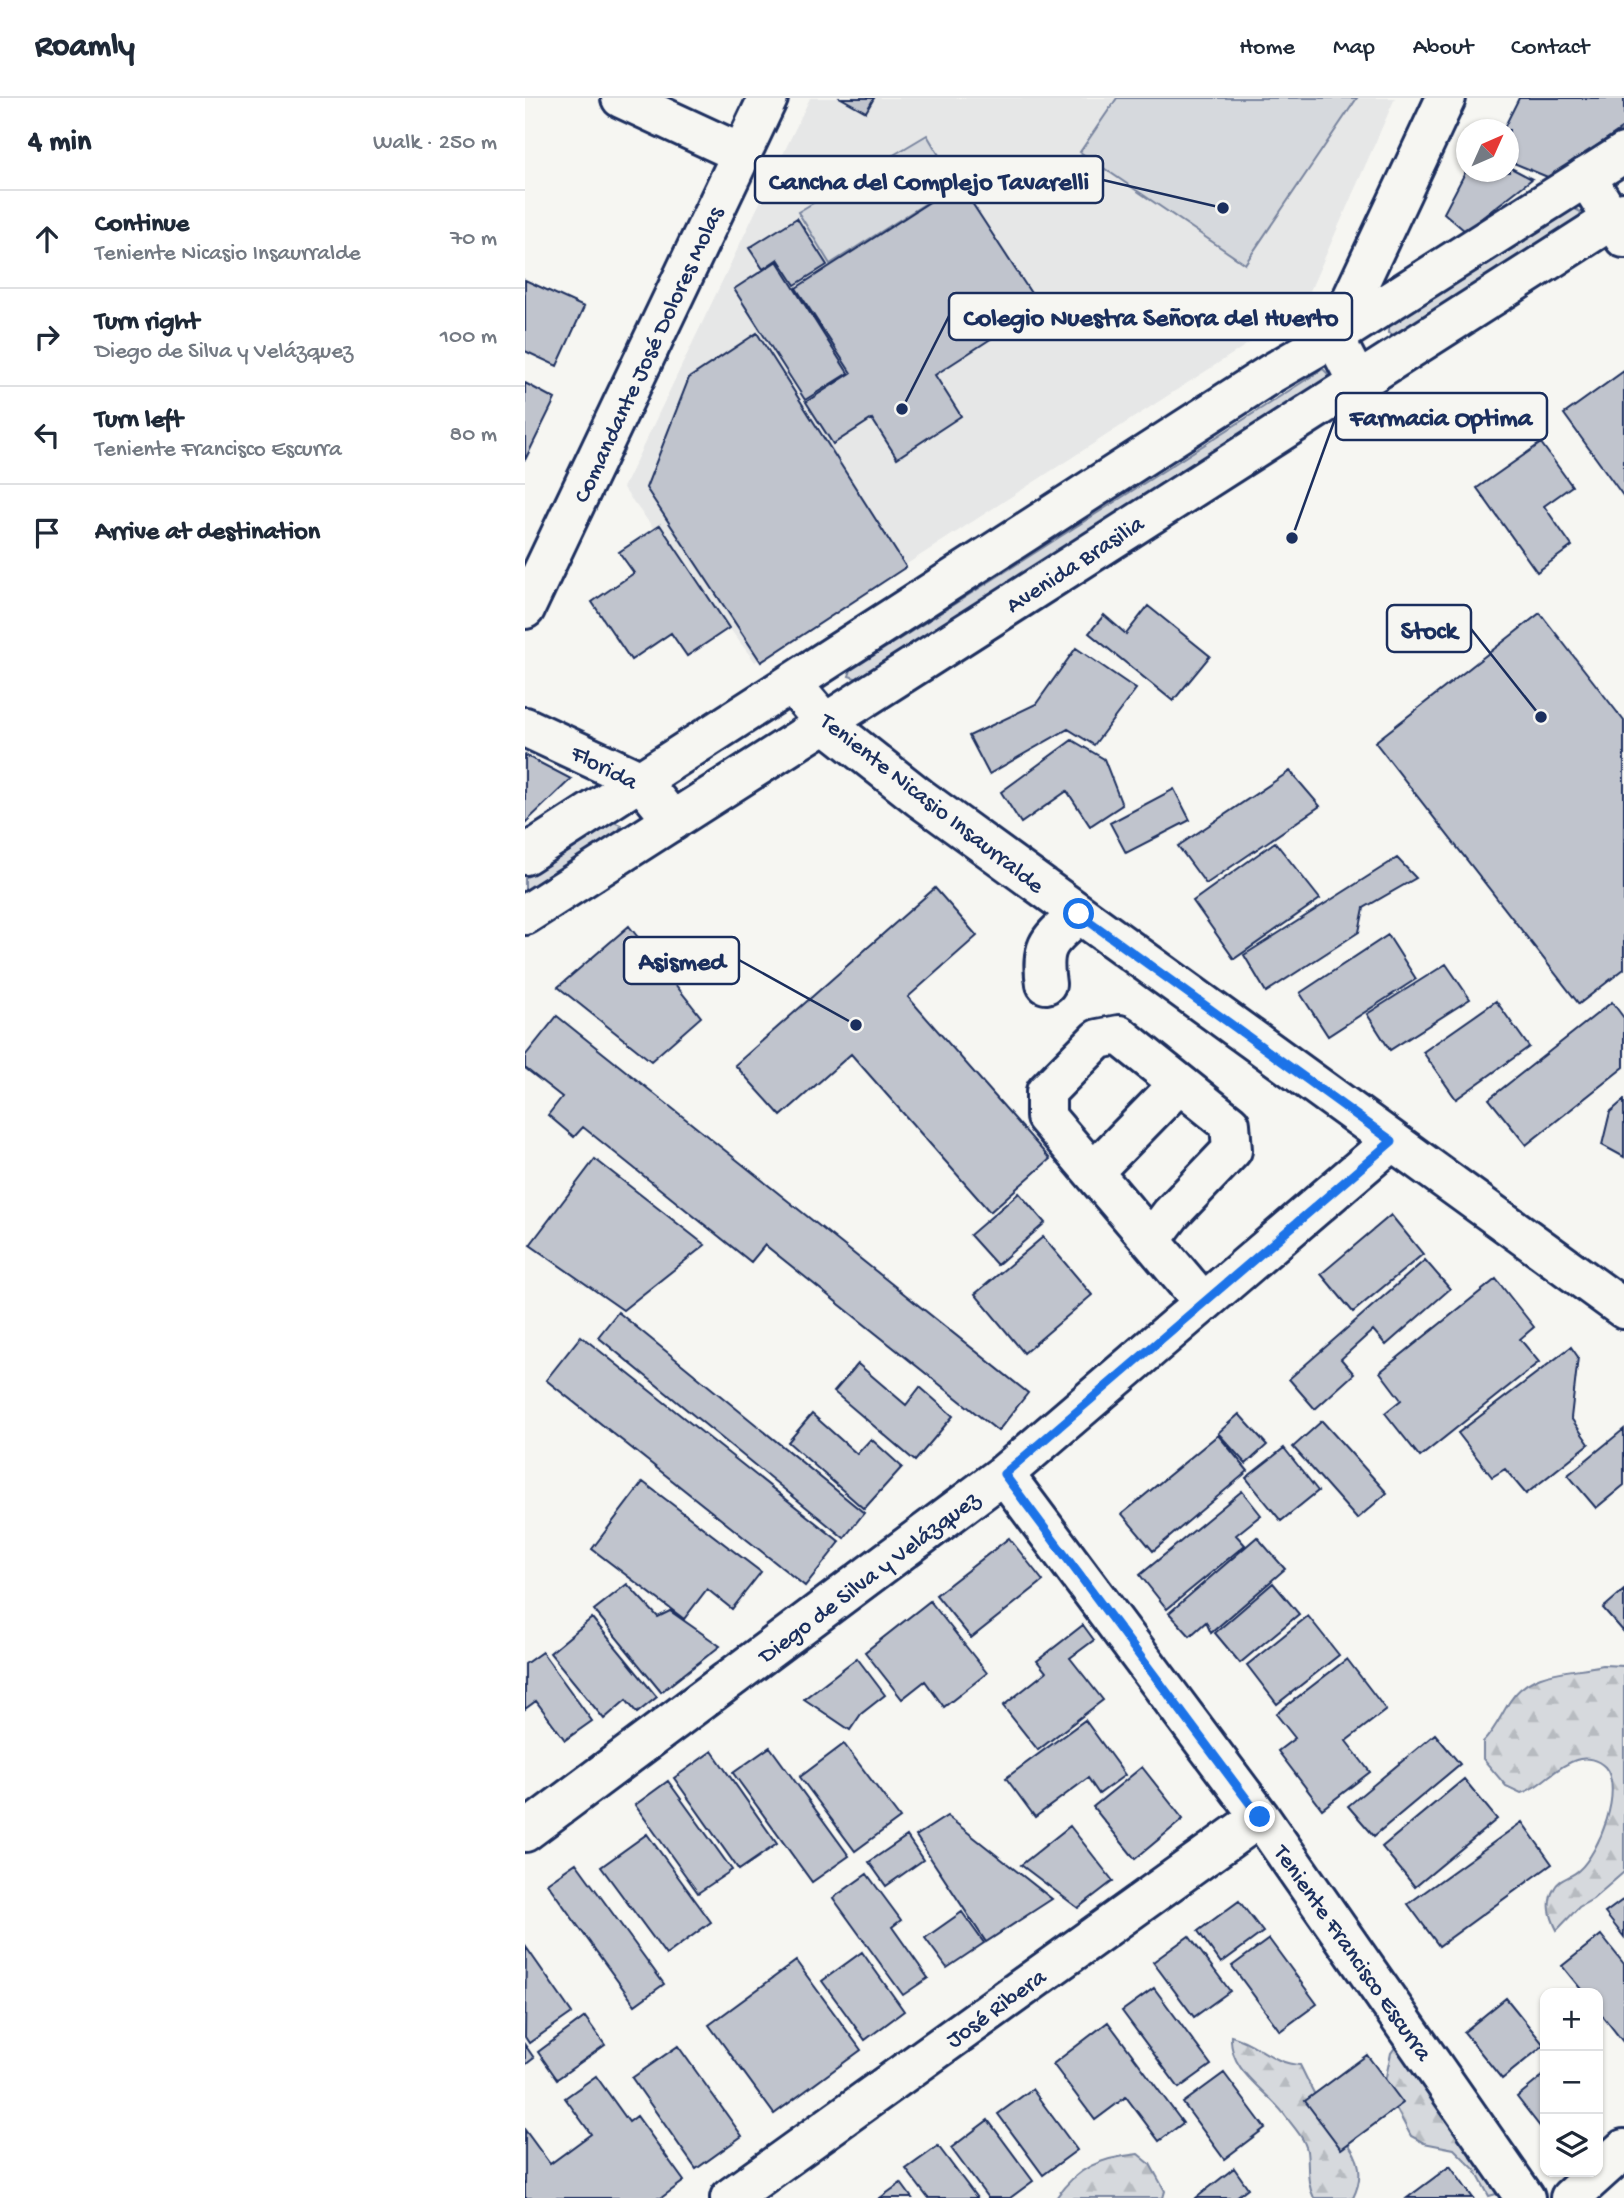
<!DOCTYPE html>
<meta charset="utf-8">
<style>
body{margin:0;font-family:"Gochi Hand",sans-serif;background:#f2f2f3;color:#1f2937}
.controls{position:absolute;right:21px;bottom:21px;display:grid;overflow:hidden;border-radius:14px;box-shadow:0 2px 5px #0004}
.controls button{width:63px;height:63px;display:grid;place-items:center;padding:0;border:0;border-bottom:2px solid #e0e1e3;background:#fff;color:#1f2937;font:35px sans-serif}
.compass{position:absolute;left:931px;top:21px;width:63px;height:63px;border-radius:50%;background:#fff;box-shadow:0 2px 5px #0004;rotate:45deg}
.stop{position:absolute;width:21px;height:21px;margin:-16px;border:5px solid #1a73e8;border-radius:50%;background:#fff}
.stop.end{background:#1a73e8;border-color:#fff;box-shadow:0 2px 7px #0008}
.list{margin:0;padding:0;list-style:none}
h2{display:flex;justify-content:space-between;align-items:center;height:91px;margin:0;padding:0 28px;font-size:30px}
h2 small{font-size:23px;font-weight:400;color:#747a83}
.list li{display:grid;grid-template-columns:46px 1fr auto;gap:21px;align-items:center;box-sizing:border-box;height:98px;padding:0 28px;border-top:2px solid #e0e1e3}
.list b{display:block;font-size:26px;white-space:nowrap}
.list p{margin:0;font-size:23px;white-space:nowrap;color:#747a83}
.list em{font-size:23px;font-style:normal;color:#747a83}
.icon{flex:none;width:38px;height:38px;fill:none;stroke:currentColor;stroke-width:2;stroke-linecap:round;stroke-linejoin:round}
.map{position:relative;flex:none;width:1099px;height:2100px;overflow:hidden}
header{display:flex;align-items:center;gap:42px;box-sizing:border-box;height:98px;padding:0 35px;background:#fff;border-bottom:2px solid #e0e1e3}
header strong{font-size:33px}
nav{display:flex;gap:38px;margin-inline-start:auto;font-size:24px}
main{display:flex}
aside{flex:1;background:#fff}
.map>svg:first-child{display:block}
.built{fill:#e6e7e7}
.grass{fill:#d6d9dd;stroke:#78849e;stroke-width:2}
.forest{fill:url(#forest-firs);stroke:#78849e;stroke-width:2}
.building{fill:#c0c4cd;stroke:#1b2f5e;stroke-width:2}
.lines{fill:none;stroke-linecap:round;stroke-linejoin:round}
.minor-casing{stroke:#1b2f5e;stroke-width:44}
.major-casing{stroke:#1b2f5e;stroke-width:44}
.minor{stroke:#f6f6f2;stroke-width:38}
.major{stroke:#f6f6f2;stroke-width:38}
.route{stroke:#1a73e8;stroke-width:9}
.labels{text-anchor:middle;stroke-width:6;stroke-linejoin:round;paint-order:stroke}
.street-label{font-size:24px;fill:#1b2f5e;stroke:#f6f6f2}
.leader{fill:none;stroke:#1b2f5e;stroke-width:2.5}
.callout-dot{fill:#1b2f5e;stroke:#f6f6f2;stroke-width:2.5}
.callout{fill:#f6f6f2;stroke:#1b2f5e;stroke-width:2.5}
.callout-label{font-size:26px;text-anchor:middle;font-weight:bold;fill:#1b2f5e}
</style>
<header>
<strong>Roamly</strong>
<nav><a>Home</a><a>Map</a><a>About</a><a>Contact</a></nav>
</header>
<main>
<aside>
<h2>4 min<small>Walk · 250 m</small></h2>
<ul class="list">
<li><svg class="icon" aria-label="ahead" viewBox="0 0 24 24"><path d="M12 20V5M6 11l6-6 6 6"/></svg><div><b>Continue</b><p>Teniente Nicasio Insaurralde</p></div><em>70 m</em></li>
<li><svg class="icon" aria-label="right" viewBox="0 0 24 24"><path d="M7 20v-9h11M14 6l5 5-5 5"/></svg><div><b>Turn right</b><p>Diego de Silva y Velázquez</p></div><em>100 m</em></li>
<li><svg class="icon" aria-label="left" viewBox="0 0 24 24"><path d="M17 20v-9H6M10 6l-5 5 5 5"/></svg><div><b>Turn left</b><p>Teniente Francisco Escurra</p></div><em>80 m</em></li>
<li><svg class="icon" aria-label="arrive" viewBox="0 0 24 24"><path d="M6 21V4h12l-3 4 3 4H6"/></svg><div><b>Arrive at destination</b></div></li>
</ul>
</aside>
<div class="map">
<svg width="1099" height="2100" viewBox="0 0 1099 2100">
<defs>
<pattern id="forest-firs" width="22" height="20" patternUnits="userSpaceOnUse" patternTransform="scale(1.75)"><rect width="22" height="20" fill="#d6d9dd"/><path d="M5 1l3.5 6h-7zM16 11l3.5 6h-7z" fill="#b7bbc0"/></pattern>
</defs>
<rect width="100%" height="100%" fill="#f6f6f2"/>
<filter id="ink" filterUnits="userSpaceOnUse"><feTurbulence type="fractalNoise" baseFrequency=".0143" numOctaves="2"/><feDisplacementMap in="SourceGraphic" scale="14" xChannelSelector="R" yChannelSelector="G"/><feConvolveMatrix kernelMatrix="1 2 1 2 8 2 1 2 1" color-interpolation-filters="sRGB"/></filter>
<g filter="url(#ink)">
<!-- built -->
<path class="built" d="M285,0h585l-93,211 -547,353 -132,-174z"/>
<!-- grass -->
<path class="grass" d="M592,0h240l-112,166 -165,-112z
M402,37l29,49 -126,80 -32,-52z
M1048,110l8,4 -2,6 -184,117 -7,-2 1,-8z
M798,271l5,5 -1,5 -469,300 -9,-3 2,-6z
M88,724l8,3 -2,7 -94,60v-14z"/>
<!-- forest -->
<path class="forest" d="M1078,1567l21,1v206l-31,27 -14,8 -22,23c-7,-14 -11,-27 -3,-41 5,-11 17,-11 25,-19 20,-18 45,-81 26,-103 -7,-7 -19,-11 -29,-7 -22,7 -34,27 -55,33l-15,-7 -23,-27v-17c12,-12 18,-27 27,-41 22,-33 59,-28 93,-36z
M706,1938c26,6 41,28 69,29 8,16 16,34 26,49 19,29 46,46 27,84h-39c-8,-16 -5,-31 -7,-47 -2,-13 -16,-27 -23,-37 -19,-25 -55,-43 -53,-78z
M875,1943l104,151 -15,4 -14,-26 -21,-21 -30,-6 -13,-7 -27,-50 7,-33z
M613,2056l12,10 15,27 -2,7h-107c21,-31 45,-40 82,-44z"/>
<!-- building -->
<path class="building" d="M316,0h33l-8,14z
M994,0h105v29l-74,51 -41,-17v-31h-6z
M984,69l23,12 -67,52 -21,-18 23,-44 42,3z
M434,85l81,124 -105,68 26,41 -64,42 -25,-39 -39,25 -27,-42 45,-29 -55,-85z
M272,120l30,47 -32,20 -17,-26 -15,10 -14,-21z
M252,163l71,112 -43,27 -71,-111z
M0,182l59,27 -27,59 -32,-15z
M232,235l149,234 -145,95 -115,-174 43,-110z
M1099,273v126l-60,-83z
M0,285l30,16 -30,61z
M1016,345l31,43 -28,20 28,40 -35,26 -60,-84z
M135,427l69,103 -42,28 -16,-23 -40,27 -39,-58 42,-29 -15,-21z
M623,508l62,50 -37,45 -84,-68 15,-18 22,19z
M1015,515l84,108v248l-45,35 -204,-262z
M551,550l60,41 -42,56 -26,-16 -79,45 -20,-38 67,-32z
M547,642l32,19 18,46 -32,21 -23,-35 -46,32 -20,-31z
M0,657l46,24 -46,44z
M765,673l30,35 -114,78 -28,-38z
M649,691l16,31 -64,33 -16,-30z
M750,744l45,57 -86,60 -41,-58z
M872,760l19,20 -52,30 -5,24 -93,60 -22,-37z
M410,790l42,48 -69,61 142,162 -60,53 -139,-158 -70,62 -46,-51z
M104,828l72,91 -50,44 -93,-74z
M863,837l28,44 -88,57 -28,-43z
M921,866l24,35 -80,51 -23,-36z
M971,903l33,46 -73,52 -33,-47z
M1087,904l12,16v49l-98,78 -37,-46z
M32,918l471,377 -30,38 -233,-186 -14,17 -168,-135 -9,10 -26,-22 14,-18 -37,-29v-12z
M1099,1002v57l-22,-12 8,-33z
M70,1061l110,86 -82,65 -93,-65z
M494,1095l26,30 -48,42 -27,-30z
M866,1117l32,39 -70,58 -32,-38z
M518,1139l49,58 -68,58 -49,-59z
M900,1162l25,29 -64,56 -13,-15 -32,29 13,15 -39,35 -26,-30z
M971,1181l38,48 -14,12 19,23 -119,95 -35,-44 16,-13 -21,-28z
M93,1214l246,201 -20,25 -246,-201z
M56,1238l259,206 -35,44 -259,-206z
M1046,1249l7,10 -7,61 18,26 -63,50 -21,-25 -13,8 -34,-44z
M333,1266l48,41 14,-18 33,29 -38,45 -81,-69z
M287,1316l45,40 14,-15 31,28 -38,42 -76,-67z
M714,1316l28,31 -21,19 -28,-31z
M797,1323l65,72 -30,26 -64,-72z
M1099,1331v56l-28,23 -28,-33z
M693,1337l30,36 -95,80 -31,-37z
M759,1350l34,43 -37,30 -35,-43z
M118,1384l118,90 -29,37 -25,-20 -23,30 -92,-70z
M717,1393l19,24 -25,20 9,10 -78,64 -27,-34z
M732,1439l28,32 -74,64 -5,-11 -16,14 -21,-23z
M484,1440l34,43 -72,57 -35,-43z
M748,1485l26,31 -59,49 -25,-30z
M102,1486l31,33 12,-6 50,35 -59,46 -67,-82z
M1099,1492v42l-21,-24z
M405,1503l57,72 -43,34 -19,-26 -23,18 -37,-47z
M783,1518l31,39 -62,49 -30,-39z
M67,1520l65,79 -20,16 -11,-13 -22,19 -54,-66z
M558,1527l11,15 -24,18 33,42 -65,50 -35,-44 43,-34 -9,-11z
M17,1554l50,69 -27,19 -29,-39 -11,8v-45z
M332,1560l28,37 -24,19 -11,16 -46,-31z
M822,1561l39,51 -40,31 24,31 -48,37 -44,-58 17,-13 -19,-24z
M560,1622l40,55 -26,19 -11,-16 -53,39 -29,-39z
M910,1636l25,30 -86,72 -26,-30z
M319,1646l56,74 -45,33 -55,-74z
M245,1649l79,109 -37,26 -79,-109z
M187,1653l65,93 -38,26 -65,-92z
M617,1669l41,52 -48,40 -42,-52z
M939,1681l33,40 -82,68 -33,-40z
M143,1683l64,89 -34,23 -63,-88z
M422,1718l105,83 -66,43 -70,-106z
M997,1724l30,42 -113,82 -31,-42z
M545,1728l43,55 -35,27 -57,-43z
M122,1736l64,88 -45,33 -65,-88z
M382,1738l16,24 -37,26 -17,-24z
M51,1765l88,121 -29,21 -88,-122z
M342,1776l34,46 -9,7 36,51 -25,17 -70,-97z
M1099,1801v38l-19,-24z
M714,1803l24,31 -42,31 -23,-32z
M437,1814l22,31 -37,25 -22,-30z
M1076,1837l23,29v79l-26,-33v-17h-14l-22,-27z
M664,1838l41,55 -36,26 -41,-55z
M744,1841l48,65 -37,27 -48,-65z
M1,1849l46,66 -43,30 -4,-6z
M337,1854l42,59 -39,29 -43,-59z
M271,1863l65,89 -87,64 -65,-89z
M629,1890l57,77 -32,23 -57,-77z
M981,1900l38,47 -42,34 -38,-47z
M60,1919l20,28 -48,34 -19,-27z
M583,1924l75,101 -24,18 -33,-44 -31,23 -42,-56z
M0,1947l9,13 -9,7z
M153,1948l64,90 -46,33 -64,-91z
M842,1957l36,48 -62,46 -36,-48z
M699,1975l41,55 -41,31 -41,-56z
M1020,1976v59l-28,-36z
M71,1978l33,46 8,-6 47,65 -23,17h-136v-68l25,34 41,-30 -26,-36z
M507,1991l45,61 -34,25 -45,-61z
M463,2022l45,61 -23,17h-22l-37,-50z
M413,2048l39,52h-49l-22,-29z
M925,2068l23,32h-66z
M709,2070l14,20 -13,10h-39z
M376,2085l11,15h-32z"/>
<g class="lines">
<defs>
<path id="minor" d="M96,0l121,56
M1061,79l38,61
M832,283l-23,-44 112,-239
M0,511l243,-511
M267,586l33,39 95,75 704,511
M0,629l116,54 32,40
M521,886c-6,-41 4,-44 33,-70
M568,1074l86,-88
M627,1141l19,-25 61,-64 -2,-26 -111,-89 -21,4 -52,53v25l157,185
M479,1376l256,343 265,381
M0,1734l479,-358 388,-333
M205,2100l530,-381
M1045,2100l54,-49"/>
<path id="major" d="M0,757l747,-482 62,-36 290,-184
M0,817l1099,-703"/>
</defs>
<!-- minor casing -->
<use href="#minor" class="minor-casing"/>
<!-- major casing -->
<use href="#major" class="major-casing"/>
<!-- minor -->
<use href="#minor" class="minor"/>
<!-- major -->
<use href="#major" class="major"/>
</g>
</g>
<g class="lines" filter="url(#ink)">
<!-- route -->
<path class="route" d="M554,816l313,227 -388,333 256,343"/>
</g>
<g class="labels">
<!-- street labels -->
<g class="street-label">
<text transform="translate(122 256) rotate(-65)" y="8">Comandante José Dolores Molas</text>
<text transform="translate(549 465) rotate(-33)" y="8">Avenida Brasilia</text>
<text transform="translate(80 668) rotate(27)" y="8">Florida</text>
<text transform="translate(408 704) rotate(38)" y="8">Teniente Nicasio Insaurralde</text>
<text transform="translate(343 1478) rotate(-37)" y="8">Diego de Silva y Velázquez</text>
<text transform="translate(829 1854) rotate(55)" y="8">Teniente Francisco Escurra</text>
<text transform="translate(470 1909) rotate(-36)" y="8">José Ribera</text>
</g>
</g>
<!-- callouts -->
<path class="leader" d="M698 110L578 82M377 311L424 218M767 440L811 318M1016 619L946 531M331 927L214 862"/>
<g class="callout-dot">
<circle cx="698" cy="110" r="7"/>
<circle cx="377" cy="311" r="7"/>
<circle cx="767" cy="440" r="7"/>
<circle cx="1016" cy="619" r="7"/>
<circle cx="331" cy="927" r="7"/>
</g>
<g class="callout">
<rect x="230" y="58" width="348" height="47" rx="7"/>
<rect x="424" y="195" width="403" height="47" rx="7"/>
<rect x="811" y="295" width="211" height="47" rx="7"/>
<rect x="862" y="507" width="84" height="47" rx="7"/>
<rect x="99" y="839" width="115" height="47" rx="7"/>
</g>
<g class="callout-label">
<text x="404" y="91">Cancha del Complejo Tavarelli</text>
<text x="626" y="227">Colegio Nuestra Señora del Huerto</text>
<text x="916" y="327">Farmacia Optima</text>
<text x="904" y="540">Stock</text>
<text x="157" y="871">Asismed</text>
</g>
</svg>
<div class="controls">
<button>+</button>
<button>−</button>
<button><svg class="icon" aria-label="layers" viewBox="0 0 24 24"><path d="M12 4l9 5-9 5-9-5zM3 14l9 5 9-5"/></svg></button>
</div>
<svg class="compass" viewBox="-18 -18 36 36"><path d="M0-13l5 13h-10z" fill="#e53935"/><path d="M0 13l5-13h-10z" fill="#747a83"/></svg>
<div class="stop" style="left:554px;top:816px"></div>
<div class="stop end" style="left:735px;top:1719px"></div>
</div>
</main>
